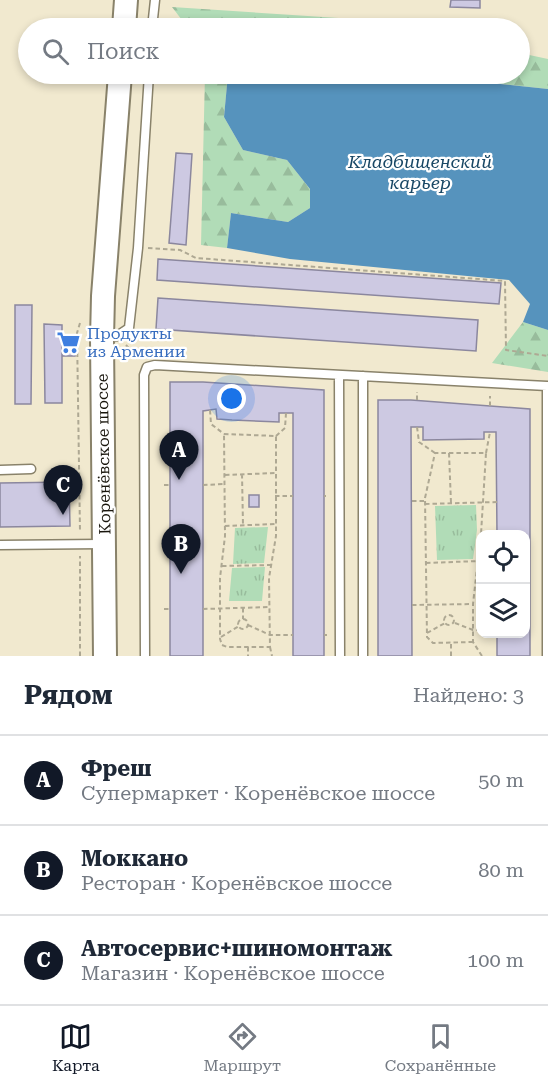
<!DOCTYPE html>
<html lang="ru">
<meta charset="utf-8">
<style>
body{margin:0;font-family:"Roboto Serif",serif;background:#f2f2f3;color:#1f2937}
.controls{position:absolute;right:18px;bottom:18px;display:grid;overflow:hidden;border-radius:12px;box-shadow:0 3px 9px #0003}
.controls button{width:54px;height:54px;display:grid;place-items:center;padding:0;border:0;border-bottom:2px solid #e0e1e3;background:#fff;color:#1f2937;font:30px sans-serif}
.you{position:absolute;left:232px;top:399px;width:21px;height:21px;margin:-15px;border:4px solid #fff;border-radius:50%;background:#1a73e8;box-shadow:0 0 0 9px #1a73e833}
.badge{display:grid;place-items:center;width:39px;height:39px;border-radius:50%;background:#111827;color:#fff;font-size:20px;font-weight:700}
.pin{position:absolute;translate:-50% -50px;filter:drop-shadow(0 2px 3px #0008)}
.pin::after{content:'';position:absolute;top:32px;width:21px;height:18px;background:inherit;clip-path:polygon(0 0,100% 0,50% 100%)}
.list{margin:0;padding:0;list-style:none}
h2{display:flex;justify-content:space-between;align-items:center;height:78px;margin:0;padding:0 24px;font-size:26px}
h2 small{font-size:20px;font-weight:400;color:#747a83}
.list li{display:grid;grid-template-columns:39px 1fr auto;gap:18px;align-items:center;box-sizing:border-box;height:90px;padding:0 24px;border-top:2px solid #e0e1e3}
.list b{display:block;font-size:22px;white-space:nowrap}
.list p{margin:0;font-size:20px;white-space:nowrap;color:#747a83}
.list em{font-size:20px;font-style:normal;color:#747a83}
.icon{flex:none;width:33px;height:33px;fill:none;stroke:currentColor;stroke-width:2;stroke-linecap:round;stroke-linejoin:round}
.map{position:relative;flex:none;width:548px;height:656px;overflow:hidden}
.search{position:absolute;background:#fff;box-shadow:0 3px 9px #0003;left:18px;right:18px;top:18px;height:66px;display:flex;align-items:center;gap:15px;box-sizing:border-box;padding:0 21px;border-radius:33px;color:#747a83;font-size:22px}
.sheet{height:348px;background:#fff}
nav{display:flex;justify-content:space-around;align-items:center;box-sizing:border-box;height:84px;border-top:2px solid #e0e1e3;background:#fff;font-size:16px;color:#747a83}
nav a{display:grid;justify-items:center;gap:3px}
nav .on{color:#111827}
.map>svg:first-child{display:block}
.grass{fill:url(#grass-tufts)}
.forest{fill:url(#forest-firs)}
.water{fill:#5693bd}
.building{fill:#cdc9e2;stroke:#8b879e;stroke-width:1.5}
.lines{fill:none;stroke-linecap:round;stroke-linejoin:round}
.service-casing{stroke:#89826a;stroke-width:11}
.secondary-casing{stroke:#89826a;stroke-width:26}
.path{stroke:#aea893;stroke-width:2;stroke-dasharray:4.5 3;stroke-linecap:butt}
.service{stroke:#fff;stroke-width:8}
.secondary{stroke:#fff;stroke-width:22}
.labels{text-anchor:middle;stroke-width:4.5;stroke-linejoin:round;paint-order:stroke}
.shop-label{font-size:16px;fill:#366cbe;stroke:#fff;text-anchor:start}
.street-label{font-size:16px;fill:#18150c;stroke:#fff}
.water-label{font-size:18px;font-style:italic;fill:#184765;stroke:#fff}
</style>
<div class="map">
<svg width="548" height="656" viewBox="0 0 548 656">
<defs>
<pattern id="grass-tufts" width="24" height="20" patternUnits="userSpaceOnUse" patternTransform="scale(1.5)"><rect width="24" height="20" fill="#b1dcb7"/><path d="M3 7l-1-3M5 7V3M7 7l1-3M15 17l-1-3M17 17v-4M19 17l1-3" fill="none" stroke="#98bc9c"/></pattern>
<pattern id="forest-firs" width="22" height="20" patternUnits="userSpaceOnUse" patternTransform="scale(1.5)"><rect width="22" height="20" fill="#b1dcb7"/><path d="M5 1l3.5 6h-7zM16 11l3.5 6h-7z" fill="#98bc9c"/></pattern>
</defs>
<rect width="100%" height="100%" fill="#f1e9cf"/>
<!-- grass -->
<path class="grass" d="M476,505l1,25 -4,29 -36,1 -2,-54z
M268,527l-4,36 -31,1 2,-36z
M265,567l-3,34h-33l3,-33z"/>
<!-- forest -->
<path class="forest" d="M172,7l320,21h-304z
M520,53l28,6v30l-86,-9 -35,-6h93z
M205,74h23l-4,43 19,33 44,10 23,29v19l-22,14 -57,-9 -4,35 -26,-3z
M523,322l25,8v42l-56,-9z"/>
<!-- water -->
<path class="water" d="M228,74h199l35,6 86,9v241l-25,-8 7,-18 -21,-24 -219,-21 -63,-11 4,-35 57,9 22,-14v-19l-23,-29 -44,-10 -19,-33z"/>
<!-- building -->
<path class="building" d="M451,0h29v8l-30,-1z
M169,74h25l-1,9 -25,-1z
M176,153l16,1 -6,91 -17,-2z
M158,259l343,24 -2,21 -342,-24z
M158,298l320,22 -2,31 -320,-22z
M15,305h17l-1,99h-16z
M44,324l18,1v78h-17z
M62,335h12l1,21h-13z
M170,382h33l121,8v266h-31v-243h-14v9l-47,-2 -15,-1 -1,-10 -13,2v245h-33z
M378,400h33l119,9v247h-33v-22h29v-100h-29l-1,-102h-12v7l-61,1v-13h-12l1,229h-34z
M69,482l1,44 -70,1v-44z
M249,495h10v12h-10z"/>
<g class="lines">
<defs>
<path id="service" d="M152,28l3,-28
M103,339l14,-3 12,-8 9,-80 11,-174
M339,375l1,281
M363,376v280
M0,470l31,-1
M0,545l101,-1
M145,656l-1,-281 3,-8 8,-2 392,21v270"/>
<path id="secondary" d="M124,28l2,-28
M105,656l-3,-317 1,-43 17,-222"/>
</defs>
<!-- service casing -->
<use href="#service" class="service-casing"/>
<!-- secondary casing -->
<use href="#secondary" class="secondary-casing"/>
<!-- path -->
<path class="path" d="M148,248l32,2 16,8 309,23 1,69 42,6
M80,323l-3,10 3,199
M126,345l7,8h17
M417,400v-8
M490,406v-10
M210,410l1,14 13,10
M417,427l2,15 16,11
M224,434l52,2v100l-7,42 1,69h-43l-5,-2 -2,-6v-61l5,-42z
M276,436l9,-8 1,-15
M449,453l2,50
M486,453l4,-21
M242,474l1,51
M225,475l51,-2
M164,485h6
M203,485l22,-1
M275,496h18
M324,496h2
M412,501h13
M425,504l72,-2
M225,526l51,-2
M480,542l-7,62v38l9,14
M426,563l53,-2
M222,566l49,-1
M412,605l60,-1
M243,608v11
M164,609h6
M203,609l66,-2
M444 620a5 5 0 1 1 10 0a5 5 0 1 1-10 0Z
M238 624a5 5 0 1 1 10 0a5 5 0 1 1-10 0Z
M455,623l18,7h7
M248,625l22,10h23
M427,633l18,-10
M324,635h3
M221,637l18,-11
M473,642l-40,1 -6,-6 -2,-139 10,-45h51l-5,81
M248,647v9
M270,647l2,9
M80,656v-100
M451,656v-13"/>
<!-- service -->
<use href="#service" class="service"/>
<!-- secondary -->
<use href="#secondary" class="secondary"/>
</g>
<!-- icons -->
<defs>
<symbol id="supermarket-bare" viewBox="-9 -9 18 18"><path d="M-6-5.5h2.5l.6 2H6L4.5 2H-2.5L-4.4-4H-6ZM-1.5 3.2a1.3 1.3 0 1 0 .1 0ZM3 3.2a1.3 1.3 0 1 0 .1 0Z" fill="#3f7fe0" stroke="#fff" stroke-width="2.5" paint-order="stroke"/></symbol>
</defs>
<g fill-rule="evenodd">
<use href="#supermarket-bare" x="52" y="326" width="33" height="33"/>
</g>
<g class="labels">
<!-- shop labels -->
<g class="shop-label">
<text x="87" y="339">Продукты<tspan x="87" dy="18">из Армении</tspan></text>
</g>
<!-- street labels -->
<g class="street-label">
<text transform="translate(103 454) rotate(-91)" y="6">Коренёвское шоссе</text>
</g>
<!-- water labels -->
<g class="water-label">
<text x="420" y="168">Кладбищенский<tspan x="420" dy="21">карьер</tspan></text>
</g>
</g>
</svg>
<div class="controls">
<button><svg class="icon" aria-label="locate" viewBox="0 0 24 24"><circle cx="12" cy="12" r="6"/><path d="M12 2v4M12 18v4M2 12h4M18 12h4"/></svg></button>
<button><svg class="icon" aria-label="layers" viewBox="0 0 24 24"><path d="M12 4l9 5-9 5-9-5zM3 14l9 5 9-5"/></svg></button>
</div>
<div class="you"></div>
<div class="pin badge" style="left:179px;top:480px">A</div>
<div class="pin badge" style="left:181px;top:574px">B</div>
<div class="pin badge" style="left:63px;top:515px">C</div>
<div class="search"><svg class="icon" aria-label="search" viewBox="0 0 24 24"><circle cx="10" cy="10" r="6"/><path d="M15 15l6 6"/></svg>Поиск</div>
</div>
<section class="sheet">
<h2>Рядом<small>Найдено: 3</small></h2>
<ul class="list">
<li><span class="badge">A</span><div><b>Фреш</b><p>Супермаркет · Коренёвское шоссе</p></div><em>50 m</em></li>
<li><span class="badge">B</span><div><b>Моккано</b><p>Ресторан · Коренёвское шоссе</p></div><em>80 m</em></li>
<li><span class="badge">C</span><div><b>Автосервис+шиномонтаж</b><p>Магазин · Коренёвское шоссе</p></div><em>100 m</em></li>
</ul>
</section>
<nav>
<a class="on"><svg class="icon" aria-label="map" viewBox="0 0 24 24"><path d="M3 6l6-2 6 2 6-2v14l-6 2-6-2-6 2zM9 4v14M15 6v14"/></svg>Карта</a>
<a><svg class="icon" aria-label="directions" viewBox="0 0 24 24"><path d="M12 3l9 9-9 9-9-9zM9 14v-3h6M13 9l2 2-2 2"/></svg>Маршрут</a>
<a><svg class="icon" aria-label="saved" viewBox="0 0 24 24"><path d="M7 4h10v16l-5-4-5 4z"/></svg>Сохранённые</a>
</nav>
